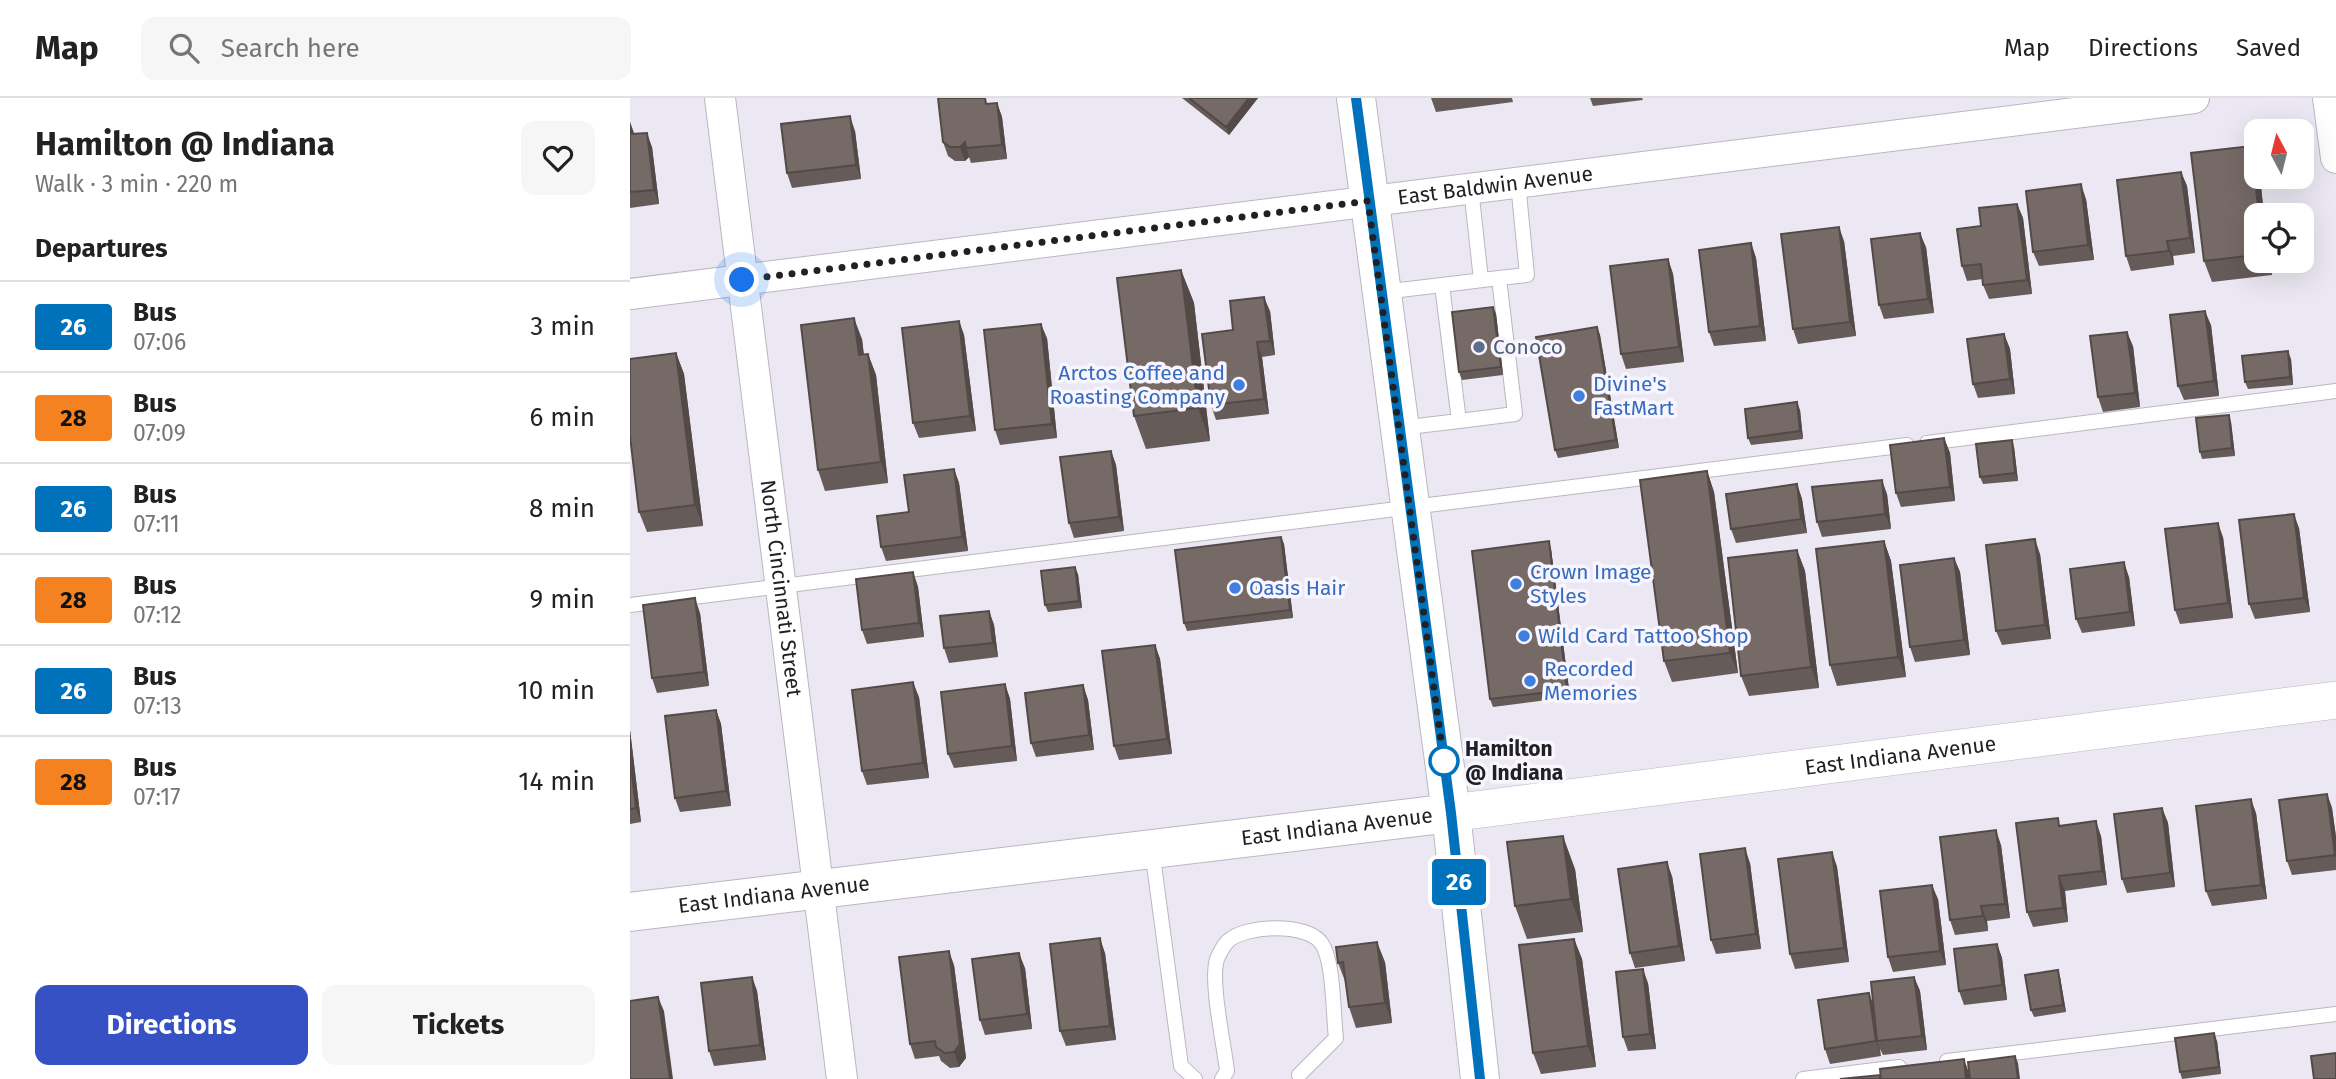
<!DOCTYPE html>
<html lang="en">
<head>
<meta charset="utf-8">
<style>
	:root { --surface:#fff; --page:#f6f6f6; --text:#222; --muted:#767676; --line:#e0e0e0; --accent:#3651c3 }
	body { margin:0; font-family:"Fira Sans",sans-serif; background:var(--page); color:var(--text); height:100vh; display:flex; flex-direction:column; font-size:26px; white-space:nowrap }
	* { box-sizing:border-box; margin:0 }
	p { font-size:23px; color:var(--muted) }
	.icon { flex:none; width:38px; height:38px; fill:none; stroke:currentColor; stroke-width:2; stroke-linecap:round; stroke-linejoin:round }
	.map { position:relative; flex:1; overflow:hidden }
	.drawer { display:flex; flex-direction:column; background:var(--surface); width:630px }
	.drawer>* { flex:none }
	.badge { padding:0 14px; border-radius:5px; font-size:24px; line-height:46px }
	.needle { width:46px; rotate:353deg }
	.tools { position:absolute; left:1614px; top:21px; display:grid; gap:14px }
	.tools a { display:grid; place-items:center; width:70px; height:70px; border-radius:14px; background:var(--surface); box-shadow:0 7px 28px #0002; font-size:35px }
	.you { position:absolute; width:35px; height:35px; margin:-18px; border:5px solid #fff; border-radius:50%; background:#1a73e8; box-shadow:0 0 0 10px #1a73e833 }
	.map>.badge { position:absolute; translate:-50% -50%; box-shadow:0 0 0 4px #fff }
	h2 { padding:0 35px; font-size:26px; line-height:63px }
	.round { display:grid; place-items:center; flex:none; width:74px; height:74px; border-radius:14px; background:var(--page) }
	.summary { display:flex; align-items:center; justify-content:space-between; height:119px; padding:0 35px }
	h1 { font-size:33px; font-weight:700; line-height:52px }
	.primary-button { display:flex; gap:14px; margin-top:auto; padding:14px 35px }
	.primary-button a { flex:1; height:80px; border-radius:14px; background:var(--accent); color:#fff; font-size:28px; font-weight:700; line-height:80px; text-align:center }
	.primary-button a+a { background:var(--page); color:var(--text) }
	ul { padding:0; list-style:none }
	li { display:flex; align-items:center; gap:21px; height:91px; padding:0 35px; border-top:2px solid var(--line) }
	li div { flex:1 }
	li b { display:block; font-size:26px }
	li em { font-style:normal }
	li .badge { min-width:77px; font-weight:700; text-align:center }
	header { display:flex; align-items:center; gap:42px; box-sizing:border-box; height:98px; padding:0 35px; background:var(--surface); border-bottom:2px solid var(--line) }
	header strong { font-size:33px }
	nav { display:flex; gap:38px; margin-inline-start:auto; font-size:24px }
	.search { width:490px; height:63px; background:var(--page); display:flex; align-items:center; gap:18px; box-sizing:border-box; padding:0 24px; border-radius:14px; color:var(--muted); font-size:26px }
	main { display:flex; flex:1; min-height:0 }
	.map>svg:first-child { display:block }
</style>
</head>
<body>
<header>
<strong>Map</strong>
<div class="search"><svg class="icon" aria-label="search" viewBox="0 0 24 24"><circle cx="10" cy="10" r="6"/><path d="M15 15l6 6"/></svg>Search here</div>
<nav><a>Map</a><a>Directions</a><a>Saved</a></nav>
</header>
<main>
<section class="drawer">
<div class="summary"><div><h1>Hamilton @ Indiana</h1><p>Walk · 3 min · 220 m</p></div><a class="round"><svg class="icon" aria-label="heart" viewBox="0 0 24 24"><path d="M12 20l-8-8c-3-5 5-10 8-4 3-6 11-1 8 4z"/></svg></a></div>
<h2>Departures</h2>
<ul>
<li><span class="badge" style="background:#0072bc;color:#fff">26</span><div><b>Bus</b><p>07:06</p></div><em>3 min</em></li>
<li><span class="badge" style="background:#f58220;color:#111">28</span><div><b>Bus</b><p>07:09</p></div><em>6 min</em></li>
<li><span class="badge" style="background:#0072bc;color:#fff">26</span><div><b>Bus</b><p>07:11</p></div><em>8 min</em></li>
<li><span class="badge" style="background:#f58220;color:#111">28</span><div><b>Bus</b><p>07:12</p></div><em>9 min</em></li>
<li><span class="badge" style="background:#0072bc;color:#fff">26</span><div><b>Bus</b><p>07:13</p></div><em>10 min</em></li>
<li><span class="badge" style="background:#f58220;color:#111">28</span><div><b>Bus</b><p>07:17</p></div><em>14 min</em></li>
</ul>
<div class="primary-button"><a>Directions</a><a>Tickets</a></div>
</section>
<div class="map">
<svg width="1706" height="981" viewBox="0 0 1706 981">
	<rect width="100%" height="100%" fill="#ebe8f3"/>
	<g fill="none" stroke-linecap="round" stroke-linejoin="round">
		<defs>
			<path id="service" d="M841 90 851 182
				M869 180 897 177 888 85
				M812 187 869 180 885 316 829 323
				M753 194 812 187 829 323 770 330
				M1297 345 1706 293
				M0 507 1277 347
				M522 752 551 968 565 981
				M1317 963 1706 916
				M592 981 597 973C594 946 580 884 587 861 590 854 593 848 598 843 615 827 678 824 692 846 704 864 703 917 706 940L669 977
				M1173 981 1269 969"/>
			<g id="minor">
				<path id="s1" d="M90 0 212 981"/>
				<path d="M1698 0 1706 60"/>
				<path id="s2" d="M0 196 1564 0"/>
			</g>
			<g id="tertiary">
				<path id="s3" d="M821 715 1706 602"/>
			</g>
			<g id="secondary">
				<path id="s4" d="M0 814 821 715"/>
			</g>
			<path id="primary" d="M726 0 821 715 850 981"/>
		</defs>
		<use href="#service" stroke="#bab7c2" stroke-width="16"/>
		<use href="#minor" stroke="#bab7c2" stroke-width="32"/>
		<use href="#tertiary" stroke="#bab7c2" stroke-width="38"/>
		<use href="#secondary" stroke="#bab7c2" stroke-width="40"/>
		<use href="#primary" stroke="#bab7c2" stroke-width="40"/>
		<use href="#service" stroke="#fff" stroke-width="14"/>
		<use href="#minor" stroke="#fff" stroke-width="30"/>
		<use href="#tertiary" stroke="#fff" stroke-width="37"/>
		<use href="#secondary" stroke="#fff" stroke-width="38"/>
		<use href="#primary" stroke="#fff" stroke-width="38"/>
	</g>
	<path fill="#655b59" d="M552 0H628L599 37Z
		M801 0H882L883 4 806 14Z
		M960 0H1012L1013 2 963 8Z
		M360 5H367L372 19 377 61 341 65 339 59 335 63H325L318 58 313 44Z
		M0 24 4 36 22 49 29 106 0 110Z
		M225 33 231 81 162 90 157 75Z
		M1621 48 1626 62V79H1630L1634 117H1626V163H1640L1642 177 1582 184 1574 163Z
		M1551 74 1557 88 1565 155 1543 158 1544 167 1501 173 1496 158Z
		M1456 101 1464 162 1409 168 1403 154Z
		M1387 106 1393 120 1402 196 1359 201 1353 187V181L1337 183 1332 168 1351 128Z
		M1214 143 1226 238 1168 246 1163 231Z
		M1121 145 1126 160 1136 243 1084 248 1079 234Z
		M1296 149 1304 215 1254 221 1249 207Z
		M1038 161 1043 176 1054 264 996 271 991 256Z
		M551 172 564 205 580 343 516 351 504 318Z
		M863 209 866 216 873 277 832 282 829 274Z
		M640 213 645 257 632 259 639 316 586 322 581 307 603 232Z
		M329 223 334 237 346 333 289 340 283 325Z
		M1581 227 1589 298 1554 302 1548 288Z
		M967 229 970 237 989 350 928 360 925 352Z
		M1374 236 1380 251 1385 296 1348 300 1343 286Z
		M417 240 427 340 370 347 365 332Z
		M232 241 234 257 238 256 246 277 258 385 195 393 188 372Z
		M1503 248 1510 309 1473 314 1468 299Z
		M46 255 54 276 73 428 17 434 9 414Z
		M1661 261 1663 287 1618 291 1615 284Z
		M1170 312 1173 341 1121 347 1118 340Z
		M1601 324 1605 358 1572 361 1570 354Z
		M1314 340 1320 355 1325 403 1271 409 1266 395Z
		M1384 349 1388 383 1353 386 1350 379Z
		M481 353 486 367 494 433 444 440 439 425Z
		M324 371 329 385 338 453 256 463 251 449 279 414Z
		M1077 373 1084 394 1108 575 1042 584 1034 563Z
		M1167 386 1172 401 1177 435 1106 445 1101 431Z
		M1257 396 1261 431 1192 439 1187 424Z
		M1669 430 1680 514 1625 521 1619 506Z
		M651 439 654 446 663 520 557 533 554 525Z
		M1593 439 1603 520 1550 526 1545 512Z
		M1254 443 1261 463 1276 579 1207 588 1200 567Z
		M921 451 940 599 863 609 860 601Z
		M1167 452 1175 473 1189 590 1119 598 1111 578Z
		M1410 456 1421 541 1372 547 1366 533Z
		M1324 460 1330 474 1340 557 1285 564 1280 549Z
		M283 474 288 489 294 539 237 546 232 532Z
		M448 476 452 510 418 514 415 507Z
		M1499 479 1505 528 1452 535 1446 521Z
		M359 513 364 527 368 559 319 565 314 550Z
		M70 515 79 588 27 595 22 580Z
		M525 547 530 561 542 656 489 662 484 648Z
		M375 586 380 601 387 663 324 670 318 656Z
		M453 587 458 602 464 652 406 659 401 645Z
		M289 599 299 680 237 687 232 673Z
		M86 612 91 626 101 708 50 714 45 700Z
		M0 632 11 724 0 726Z
		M1697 696 1702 710 1706 739V772L1662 777 1657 763Z
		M1532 710 1538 725 1545 789 1497 795 1492 781Z
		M1626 715 1637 801 1582 808 1576 793Z
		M1430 727 1471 738 1477 787 1435 793 1438 824 1403 829 1397 814Z
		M1371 747 1380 820 1357 823 1358 833 1325 837 1320 822Z
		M1202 754 1207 769 1219 864 1165 871 1160 856Z
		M1120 765 1131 851 1086 856 1081 842Z
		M945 771 953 834 897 841 885 808Z
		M1042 778 1055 863 1005 870 1000 855Z
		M1308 801 1316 867 1263 874 1258 859Z
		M944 841 952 861 966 969 911 976 903 955Z
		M1367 846 1372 860 1377 902 1334 907 1329 893Z
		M475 855 486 942 436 948 430 933Z
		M755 864 762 925 726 930 719 909 715 883 708 865Z
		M324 867 336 960 329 969 320 970 311 963 309 958 285 961 280 946Z
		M395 870 402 931 355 937 350 922Z
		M122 879 127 893 136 962 84 968 79 953Z
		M1284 879 1290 893 1297 952 1253 957 1250 951 1251 958 1200 966 1195 951 1239 895 1243 906Z
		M1430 879 1436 914 1404 919 1401 912Z
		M1018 885 1026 951 998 953 993 939Z
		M1587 943 1591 976 1552 981 1550 974Z"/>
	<path fill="#534a48" d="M619 0H628L599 37 596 29Z
		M367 5 372 19 377 61 372 47Z
		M220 18 225 33 231 81 226 67Z
		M0 24 4 35 6 51 1 36Z
		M17 35 22 49 29 106 24 92Z
		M335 44 339 59 335 63 330 49Z
		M1621 48 1626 62V79H1630L1634 117H1629Z
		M1551 74 1557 88 1565 155 1560 140Z
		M1451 86 1456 101 1464 162 1458 147Z
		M1387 106 1393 120 1402 196 1397 182Z
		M1209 129 1214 143 1226 238 1220 224Z
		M1290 135 1296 149 1304 215 1298 201Z
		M1537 143 1543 158 1544 167 1539 153Z
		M1121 145 1126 160 1136 243 1130 228Z
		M1038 161 1043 176 1054 264 1049 249Z
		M1636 163H1640L1642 177Z
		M551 172 564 205 580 343 568 310Z
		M634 199 640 213 645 257 640 243Z
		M863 209 866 216 873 277 871 269Z
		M1575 213 1581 227 1589 298 1584 283Z
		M224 220 232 241 236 278 229 257Z
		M329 223 334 237 346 333 340 318Z
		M411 226 417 240 427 340 422 326Z
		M967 229 970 237 989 350 986 342Z
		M1497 234 1503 248 1510 309 1505 295Z
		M1374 236 1380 251 1385 296 1380 281Z
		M627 244 632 259 639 316 634 301Z
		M1658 253 1661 261 1663 287 1660 279Z
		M46 255 54 276 73 428 65 407Z
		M238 256 246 277 258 385 251 364Z
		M1167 304 1170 312 1173 341 1170 333Z
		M1599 317 1601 324 1605 358 1602 350Z
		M1314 340 1320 355 1325 403 1320 389Z
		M1382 342 1384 349 1388 383 1385 375Z
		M481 353 486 367 494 433 489 419Z
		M324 371 329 385 338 453 332 439Z
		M1077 373 1084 394 1108 575 1100 555Z
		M1252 382 1257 396 1261 431 1255 416Z
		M1167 386 1172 401 1177 435 1171 421Z
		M1664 416 1669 430 1680 514 1674 500Z
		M1588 425 1593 439 1603 520 1598 505Z
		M651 439 654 446 663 520 660 512Z
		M1405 441 1410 456 1421 541 1415 527Z
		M919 443 921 451 940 599 937 592Z
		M1254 443 1261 463 1276 579 1268 559Z
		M1167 452 1175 473 1189 590 1181 569Z
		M1324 460 1330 474 1340 557 1334 542Z
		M1494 464 1499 479 1505 528 1500 514Z
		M445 469 448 476 452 510 449 503Z
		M283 474 288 489 294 539 289 525Z
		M65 500 70 515 79 588 74 574Z
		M359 513 364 527 368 559 363 545Z
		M525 547 530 561 542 656 537 641Z
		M283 584 289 599 299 680 293 665Z
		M375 586 380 601 387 663 382 648Z
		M453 587 458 602 464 652 459 637Z
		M86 612 91 626 101 708 96 693Z
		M0 632 11 724 6 710 0 660Z
		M1697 696 1702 710 1706 739V761Z
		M1621 701 1626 715 1637 801 1631 787Z
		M1532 710 1538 725 1545 789 1540 775Z
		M1466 723 1471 738 1477 787 1472 773Z
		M1366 732 1371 747 1380 820 1375 806Z
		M933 738 945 771 953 834 941 801Z
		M1115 750 1120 765 1131 851 1126 836Z
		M1202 754 1207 769 1219 864 1214 850Z
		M1037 764 1042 778 1055 863 1049 848Z
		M1429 778 1435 793 1438 824 1433 810Z
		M1302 787 1308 801 1316 867 1310 853Z
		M1351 808 1357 823 1358 833 1353 818Z
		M470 840 475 855 486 942 480 928Z
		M944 841 952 861 966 969 958 948Z
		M747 844 755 864 762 925 755 905Z
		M1367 846 1372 860 1377 902 1372 887Z
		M319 853 324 867 336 960 329 969 324 954Z
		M389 855 395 870 402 931 397 916Z
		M1013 871 1018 885 1026 951 1020 936Z
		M1428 872 1430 879 1436 914 1433 907Z
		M122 879 127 893 136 962 130 947Z
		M1284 879 1290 893 1297 952 1292 938Z
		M1239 895 1244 909 1247 943 1251 958 1246 943Z
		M28 899 34 913 43 981H40Z
		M1584 935 1587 943 1591 976 1589 969Z
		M1385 958 1388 965 1390 981H1388Z
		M1334 961 1339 975 1340 981H1336Z"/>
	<path fill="#766a67" stroke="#534a48" stroke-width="2" d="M308 0H355L356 6 367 5 372 47 336 50 335 44 330 49H320L313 44Z
		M559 0H619L596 29Z
		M220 18 226 67 157 75 151 26Z
		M0 28 1 36 17 35 24 92 0 94Z
		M1621 48 1629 117H1626V157L1574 163 1561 55Z
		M1551 74 1560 140 1537 143 1539 153 1496 158 1487 82Z
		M1451 86 1458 147 1403 154 1396 93Z
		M1387 106 1397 182 1353 187 1351 166 1332 168 1327 131 1351 128 1349 110Z
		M1209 129 1220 224 1163 231 1151 136Z
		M1290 135 1298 201 1249 207 1241 141Z
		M1121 145 1130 228 1079 234 1069 152Z
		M1038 161 1049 249 991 256 980 168Z
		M551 172 568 310 504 318 487 180Z
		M634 199 640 243 627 244 634 301 581 307 572 236 603 232 600 203Z
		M863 209 871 269 829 274 822 214Z
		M1575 213 1584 283 1548 288 1540 217Z
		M224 220 229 257 238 256 251 364 188 372 171 227Z
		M329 223 340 318 283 325 272 230Z
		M411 226 422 326 365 332 354 232Z
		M967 229 986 342 925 352 906 239Z
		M1497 234 1505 295 1468 299 1460 238Z
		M1374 236 1380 281 1343 286 1337 241Z
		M1658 253 1660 279 1615 284 1612 258Z
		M46 255 65 407 9 414 0 338V261Z
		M1167 304 1170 333 1118 340 1115 311Z
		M1599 317 1602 350 1570 354 1566 320Z
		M1314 340 1320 389 1266 395 1260 347Z
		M1382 342 1385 375 1350 379 1346 346Z
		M481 353 489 419 439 425 430 359Z
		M324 371 332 439 251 449 247 418 279 414 274 377Z
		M1077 373 1100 555 1034 563 1010 382Z
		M1252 382 1255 416 1187 424 1182 389Z
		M1167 386 1171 421 1101 431 1096 396Z
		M1664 416 1674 500 1619 506 1609 422Z
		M1588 425 1598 505 1545 512 1535 431Z
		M651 439 660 512 554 525 545 452Z
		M1405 441 1415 527 1366 533 1356 447Z
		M919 443 937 592 860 601 842 453Z
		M1254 443 1268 559 1200 567 1186 451Z
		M1167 452 1181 569 1111 578 1098 460Z
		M1324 460 1334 542 1280 549 1270 467Z
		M1494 464 1500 514 1446 521 1440 471Z
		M445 469 449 503 415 507 411 473Z
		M283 474 289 525 232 532 226 481Z
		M65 500 74 574 22 580 13 507Z
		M359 513 363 545 314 550 310 518Z
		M525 547 537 641 484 648 472 553Z
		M283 584 293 665 232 673 222 592Z
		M375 586 382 648 318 656 311 594Z
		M453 587 459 637 401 645 395 595Z
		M86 612 96 693 45 700 35 618Z
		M0 660 6 710 0 711Z
		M1697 696 1705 757 1657 763 1649 702Z
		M1621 701 1631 787 1576 793 1566 708Z
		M1532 710 1540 775 1492 781 1484 716Z
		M1428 720 1429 728 1466 723 1472 773 1429 778 1433 810 1397 814 1386 725Z
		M1366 732 1375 806 1351 808 1353 818 1320 822 1310 739Z
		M933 738 941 801 885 808 877 744Z
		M1115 750 1126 836 1081 842 1070 756Z
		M1202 754 1214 850 1160 856 1148 761Z
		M1037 764 1049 848 1000 855 988 771Z
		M1302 787 1310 853 1258 859 1250 793Z
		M470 840 480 928 430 933 420 846Z
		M944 841 958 948 903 955 889 847Z
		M747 844 755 905 719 909 713 864 708 865 706 849Z
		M1367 846 1372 887 1329 893 1324 851Z
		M319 853 330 946 324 954 315 955 306 949 305 943 280 946 269 859Z
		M389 855 397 916 350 922 342 861Z
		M1013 871 1020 936 993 939 986 874Z
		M1428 872 1433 907 1401 912 1395 877Z
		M122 879 130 947 79 953 71 885Z
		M1284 879 1292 938 1247 943 1241 884Z
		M1239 895 1246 943 1195 951 1188 902Z
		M28 899 40 981H0V903Z
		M1584 935 1589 969 1550 974 1545 940Z
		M1706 955V981H1684L1681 958Z
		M1385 958 1388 981H1340L1338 964Z
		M1334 961 1336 981H1251L1250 971Z
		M1250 977V981H1210Z"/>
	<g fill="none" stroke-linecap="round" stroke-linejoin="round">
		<defs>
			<path id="line" d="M726 0 821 715 850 981"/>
		</defs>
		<use href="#line" stroke="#fff" stroke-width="16"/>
		<use href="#line" stroke="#0072bc" stroke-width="10"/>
		<path stroke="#212024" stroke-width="7" stroke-dasharray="0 12.6" d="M112 182 738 103 815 672 814 663"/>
	</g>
	<circle fill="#5c6f8a" stroke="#f8f5ff" stroke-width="2.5" cx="849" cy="249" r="7"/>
	<g fill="#3f7fe0" stroke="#f8f5ff" stroke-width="2.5">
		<circle cx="609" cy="287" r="7"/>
		<circle cx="949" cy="298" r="7"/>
		<circle cx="886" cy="486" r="7"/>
		<circle cx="605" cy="490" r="7"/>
		<circle cx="894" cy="538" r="7"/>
		<circle cx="900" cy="583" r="7"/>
	</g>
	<circle fill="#fff" stroke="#0072bc" stroke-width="3.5" cx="814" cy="663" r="14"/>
	<g text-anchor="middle" stroke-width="7" stroke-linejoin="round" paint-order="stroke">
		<g font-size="21" fill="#212024" stroke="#f8f5ff">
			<text dy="7" stroke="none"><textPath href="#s2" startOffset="872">East Baldwin Avenue</textPath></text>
			<text dy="7" stroke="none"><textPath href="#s1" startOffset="494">North Cincinnati Street</textPath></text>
			<text dy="7" stroke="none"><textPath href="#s3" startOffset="453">East Indiana Avenue</textPath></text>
			<text dy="7" stroke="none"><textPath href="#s4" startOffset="712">East Indiana Avenue</textPath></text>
			<text dy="7" stroke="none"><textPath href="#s4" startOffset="145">East Indiana Avenue</textPath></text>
		</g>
		<g font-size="21" fill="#4e5e75" stroke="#f8f5ff" text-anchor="start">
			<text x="863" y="256">Conoco</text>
		</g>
		<g font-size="21" fill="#366cbe" stroke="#f8f5ff" text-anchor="start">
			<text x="595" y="282" text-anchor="end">Arctos Coffee and<tspan x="595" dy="24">Roasting Company</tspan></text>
			<text x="963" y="293">Divine's<tspan x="963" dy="24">FastMart</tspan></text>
			<text x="900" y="481">Crown Image<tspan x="900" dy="24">Styles</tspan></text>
			<text x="619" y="497">Oasis Hair</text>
			<text x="908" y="545">Wild Card Tattoo Shop</text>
			<text x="914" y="578">Recorded<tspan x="914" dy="24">Memories</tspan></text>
		</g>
		<g font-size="21" font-weight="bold" fill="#212024" stroke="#f8f5ff" text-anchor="start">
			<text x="835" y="658">Hamilton<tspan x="835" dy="24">@ Indiana</tspan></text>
		</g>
	</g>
</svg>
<div class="tools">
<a><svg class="needle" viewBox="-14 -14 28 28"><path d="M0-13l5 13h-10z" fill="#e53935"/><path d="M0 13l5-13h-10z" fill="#767676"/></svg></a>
<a><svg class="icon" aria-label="locate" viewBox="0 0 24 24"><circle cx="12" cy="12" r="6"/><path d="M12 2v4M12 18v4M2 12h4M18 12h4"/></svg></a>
</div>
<div class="you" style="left:112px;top:182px"></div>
<b class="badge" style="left:829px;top:784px;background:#0072bc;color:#fff">26</b>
</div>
</main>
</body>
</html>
